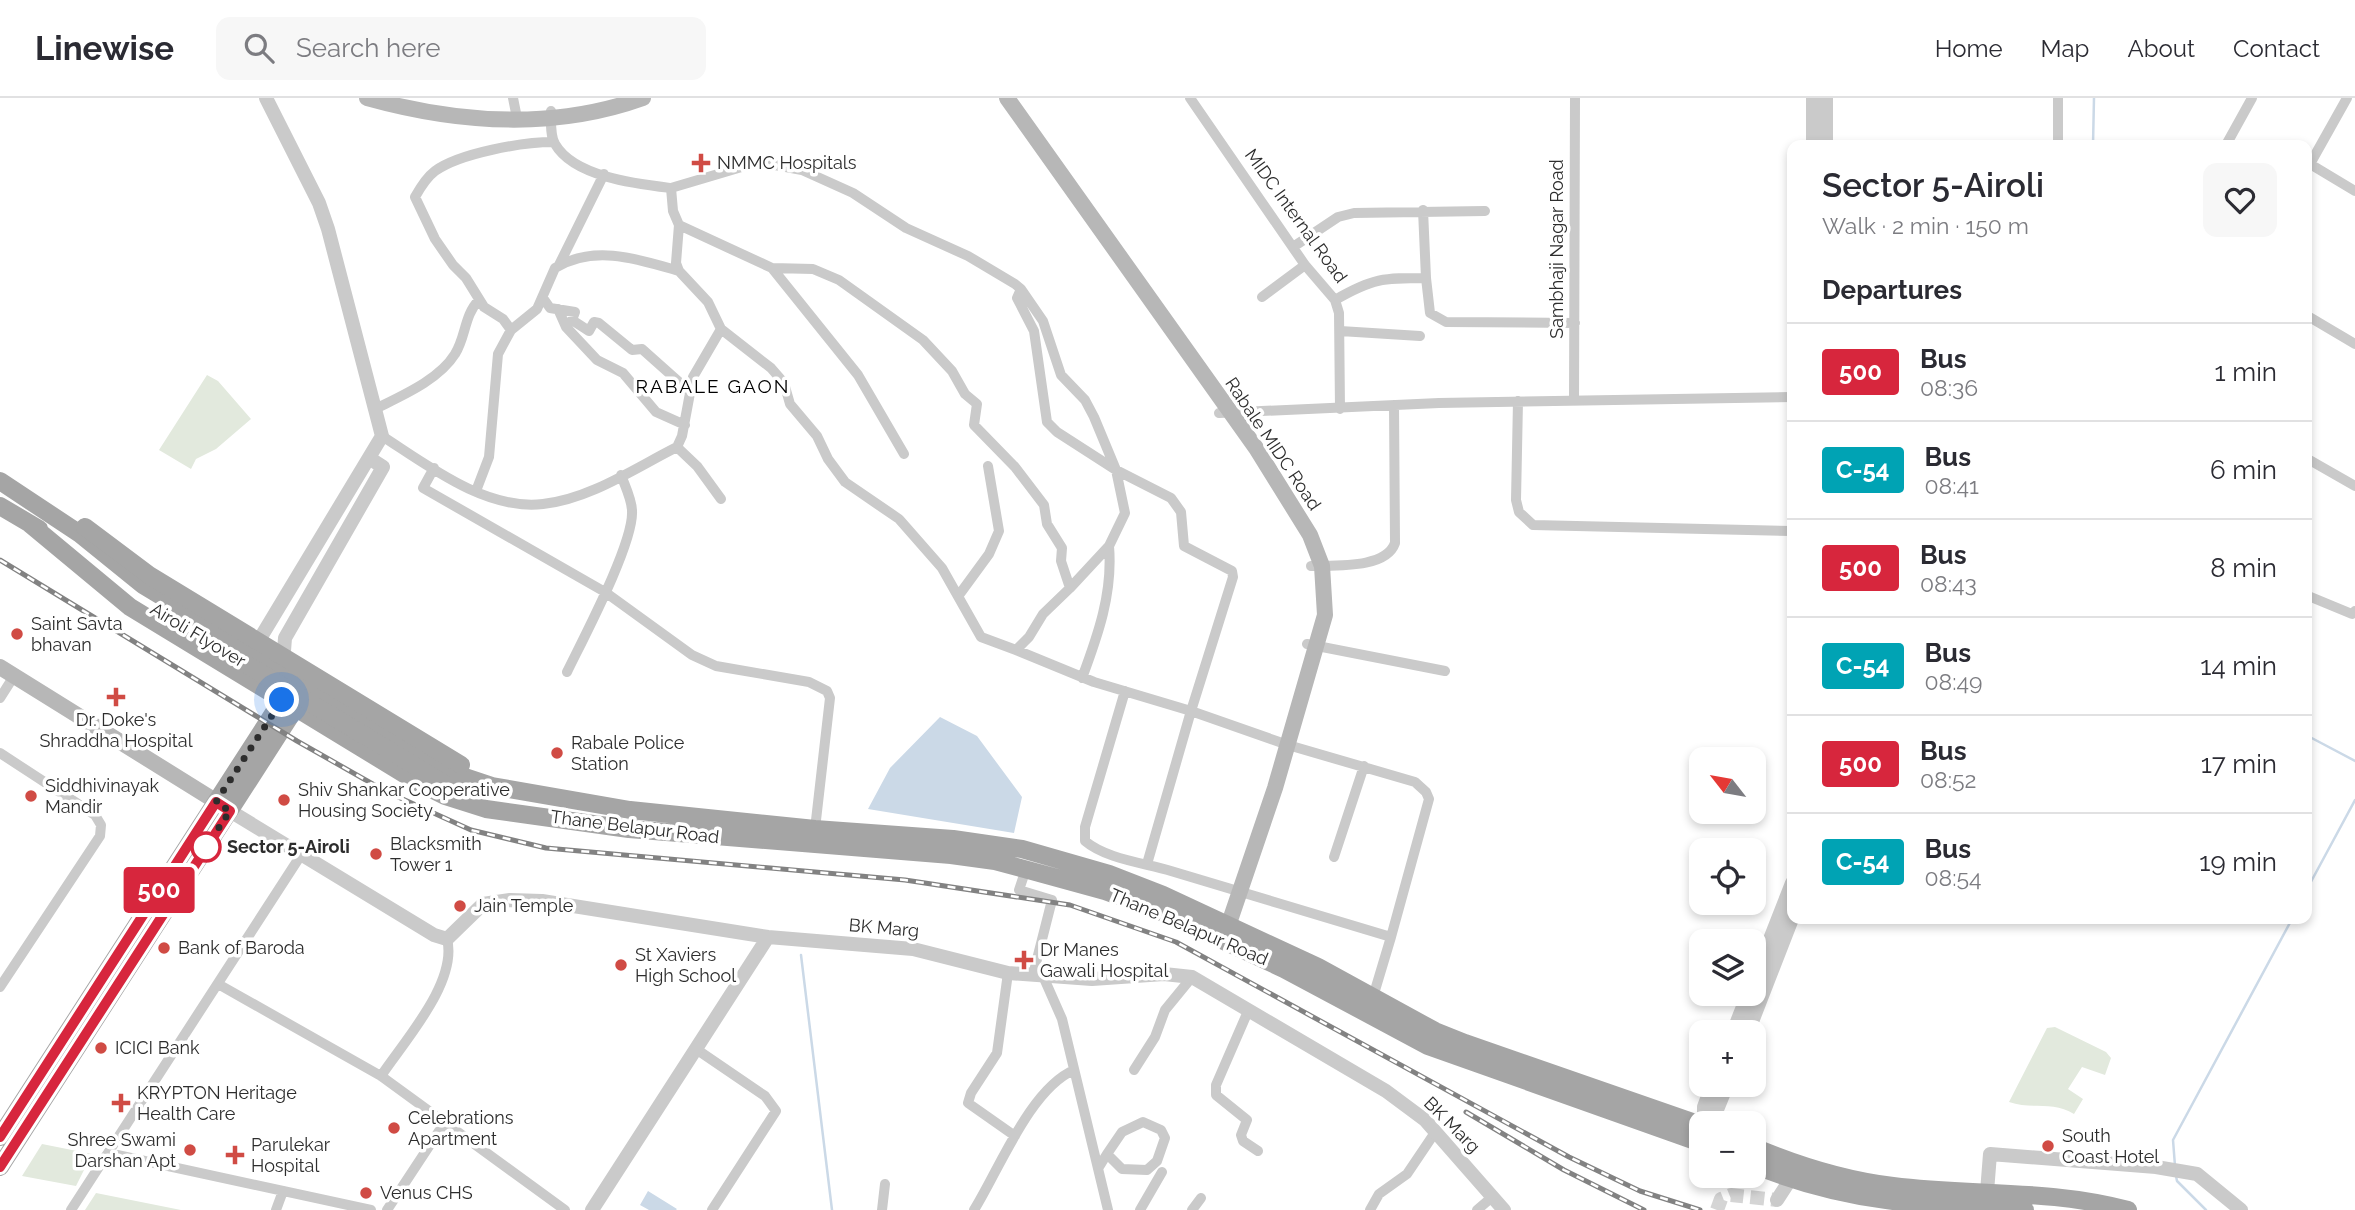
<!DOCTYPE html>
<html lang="en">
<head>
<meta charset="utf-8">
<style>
	:root { --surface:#fff; --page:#f7f7f7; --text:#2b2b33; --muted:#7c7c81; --line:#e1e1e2 }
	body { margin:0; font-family:Raleway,sans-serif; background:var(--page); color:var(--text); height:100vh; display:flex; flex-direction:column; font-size:26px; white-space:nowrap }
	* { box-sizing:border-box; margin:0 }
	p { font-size:23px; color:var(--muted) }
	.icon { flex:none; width:38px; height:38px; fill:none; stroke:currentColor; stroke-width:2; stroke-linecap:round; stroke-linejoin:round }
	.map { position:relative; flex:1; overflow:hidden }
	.details { position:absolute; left:1787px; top:42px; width:525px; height:784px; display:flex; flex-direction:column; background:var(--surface); border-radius:14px; box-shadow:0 4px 10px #0003 }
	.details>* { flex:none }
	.badge { padding:0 14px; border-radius:5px; font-size:24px; line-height:46px }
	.needle { width:46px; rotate:301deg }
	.buttons { position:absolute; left:1689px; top:649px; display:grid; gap:14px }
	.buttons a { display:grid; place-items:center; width:77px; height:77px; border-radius:14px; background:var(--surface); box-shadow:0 4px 10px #0003; font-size:35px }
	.you { position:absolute; width:35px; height:35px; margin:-18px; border:5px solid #fff; border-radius:50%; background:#1a73e8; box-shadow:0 0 0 10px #1a73e833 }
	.map>.badge { position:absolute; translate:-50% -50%; box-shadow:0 0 0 4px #fff }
	h2 { padding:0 35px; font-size:26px; line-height:63px }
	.round { display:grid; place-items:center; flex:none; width:74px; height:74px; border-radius:14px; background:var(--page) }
	.head { display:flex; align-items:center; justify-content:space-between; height:119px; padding:0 35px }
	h1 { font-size:33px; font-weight:600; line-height:52px }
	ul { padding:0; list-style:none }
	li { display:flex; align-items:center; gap:21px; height:98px; padding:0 35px; border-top:2px solid var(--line) }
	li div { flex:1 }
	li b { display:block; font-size:26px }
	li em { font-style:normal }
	li .badge { min-width:77px; font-weight:700; text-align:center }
	header { display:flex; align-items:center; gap:42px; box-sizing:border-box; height:98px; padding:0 35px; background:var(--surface); border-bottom:2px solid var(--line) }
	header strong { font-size:33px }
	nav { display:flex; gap:38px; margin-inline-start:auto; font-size:24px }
	.search { width:490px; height:63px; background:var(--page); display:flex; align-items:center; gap:18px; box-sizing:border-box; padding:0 24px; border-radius:14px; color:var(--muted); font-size:26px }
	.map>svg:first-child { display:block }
</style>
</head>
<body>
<header>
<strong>Linewise</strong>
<div class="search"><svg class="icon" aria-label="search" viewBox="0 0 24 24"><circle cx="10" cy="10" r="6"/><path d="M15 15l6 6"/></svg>Search here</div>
<nav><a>Home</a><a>Map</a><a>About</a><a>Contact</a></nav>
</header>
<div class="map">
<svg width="2355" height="1112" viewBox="0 0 2355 1112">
	<rect width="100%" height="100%" fill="#fff"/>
	<path fill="#e2e9dd" d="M207 277 218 283 251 321 216 351 196 361 191 371 159 352Z
		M2055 929 2106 954 2111 960 2105 977 2082 969 2068 991 2083 1001 2074 1016C2054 1003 2032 1012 2009 1004L2047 930Z
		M42 1046 92 1056 76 1088 22 1078Z
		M96 1095 181 1112H85Z"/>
	<path fill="#cbd9e7" d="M940 619 977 638 1022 699 1014 735 868 711 890 670Z
		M648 1093 677 1111 676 1112H649L640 1107Z"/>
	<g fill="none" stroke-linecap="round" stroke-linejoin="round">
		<path stroke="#cbd9e7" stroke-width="2.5" d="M2093 47 2094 0
			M2306 637 2355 663
			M2306 793 2355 702
			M801 857 832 1112
			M2175 1068 2173 1042 2292 821
			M2176 1078 2177 1083 2206 1112"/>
		<path stroke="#d5d5d5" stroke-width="14" stroke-dasharray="14 7" stroke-linecap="butt" d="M1717 1112 1721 1101 1731 1097 1777 1102"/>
		<path stroke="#cacaca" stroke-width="10" d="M513 0 516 15
			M1190 0 1305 167 1335 202 1339 215 1340 311
			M2058 0V47
			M2226 47 2252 0
			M2310 66 2347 0
			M2306 72 2310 66 2355 93
			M671 90 745 68 764 65 802 72 853 95 906 130 968 158 1015 186 1021 191 1017 200 1034 233 1047 324 1057 334 1116 372 1171 400 1181 414 1184 448 1232 473 1233 479 1191 613 1094 584 1016 552
			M1423 112 1426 180
			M679 127 772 170 813 171 839 182 923 242 952 273 965 296 977 306 974 327 1015 369 1044 407 1047 426 1062 450 1061 463 1070 490 1043 516 1029 539 1016 552 981 539 942 470 899 421 845 384 828 361 817 338 790 306 784 285 771 270 721 231
			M1293 149 1338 119 1354 115 1485 113
			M559 167 604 76
			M772 170 858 277 904 356
			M1021 191 1043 223 1061 277 1085 302 1094 319 1116 372 1125 415 1109 448 1070 490
			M1262 199 1305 167
			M543 200 550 210 575 214 572 222 589 233 594 224 599 225 632 252 642 251 688 292
			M1335 202C1373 180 1383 180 1426 180L1430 215 1446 224 1575 225
			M558 211 566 229 597 262 623 275 656 314 685 327
			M2306 217 2355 246
			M511 232 503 221 484 209 466 180 453 167 435 141 415 99C420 90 427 79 435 73 460 55 523 44 553 44
			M1340 233 1420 238
			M1518 303 1516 402 1519 414 1533 427 1792 433
			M1574 303 1575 0
			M375 311C401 298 439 282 455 256 466 239 464 217 479 202
			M1219 315 1439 305 1792 299
			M382 338C427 367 486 413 543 406 590 401 635 370 677 349L682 338 693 279 721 231 708 204 679 173 676 165 679 127 673 113 671 90C637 86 574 79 555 46 550 38 551 23 551 13
			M677 349 697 368 721 401
			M2306 360 2355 388
			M434 370 423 390 605 494 692 557 716 568 809 584 827 593 830 600 815 731
			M476 393 489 359 498 256 511 232 537 211 555 170C594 146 638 161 679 173
			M1311 468C1335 467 1386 471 1395 445L1394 307
			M959 497 989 456 999 433 988 368
			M2306 497 2352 516 2355 513
			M1307 546 1445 573
			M567 574C583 541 634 445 632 413 632 402 625 388 621 377
			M1082 580C1098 537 1113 495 1109 448
			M1125 593 1085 729V743C1106 761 1145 765 1171 773 1244 795 1318 817 1391 839L1429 701 1426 694 1415 684 1288 647 1191 613 1147 766
			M0 600 14 578
			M0 655 95 717 101 727 100 738 0 889
			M1334 759 1364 668
			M1026 771 1019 792 1052 802 1033 877
			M1008 875 997 955 971 995 968 1005 1015 1038
			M1043 878 1062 921 1108 1112
			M218 886 381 978 565 1112
			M1373 899 1391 839
			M1249 911 1216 987V997L1247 1022 1241 1037 1243 1043 1258 1053
			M696 951 765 998 776 1013 712 1112
			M1134 972 1155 939 1165 912 1192 879
			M381 978C405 942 458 884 447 841
			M108 1055 371 1112
			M1099 1069 1107 1056 1122 1071 1147 1072 1157 1063 1165 1040 1161 1032 1143 1024 1122 1034 1107 1056
			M71 1112 301 757
			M276 1112 283 1093
			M387 1112 445 1024
			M882 1112 885 1086
			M974 1112C999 1072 1030 991 1074 972
			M1140 1112 1162 1074
			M1192 1112 1201 1100
			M1370 1112 1379 1096 1407 1076 1436 1033
			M1477 1112 1491 1100"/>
		<path stroke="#cacaca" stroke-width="14" d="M1813 0V47
			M1826 0V47
			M258 544 382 338 328 131 319 105 266 0
			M283 566 285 540 383 369 369 360
			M230 713 434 837 447 841 483 806 510 802 542 803 768 839 913 851 1008 875 1092 881 1164 876 1192 879 1386 993 1425 1022 1504 1112
			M1754 882 1792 785
			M1733 934 1748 896
			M1748 934 1792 821
			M1706 1020 1716 1014 1727 987
			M1704 1026V1009L1712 987
			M1987 1094 1990 1056 2156 1069 2197 1076 2241 1112
			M1777 1102 1790 1082
			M592 1112 768 839"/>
		<path stroke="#b7b7b7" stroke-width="16" d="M367 0C457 25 554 32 643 0
			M1007 0 1256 350 1310 437 1322 468 1325 517 1275 690 1224 840
			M0 569 225 709"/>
		<path stroke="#a5a5a5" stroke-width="18" d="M0 383 80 436 143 487 456 676 492 688 630 712 815 731 953 741 1022 751 1109 776 1163 797 1318 869 1435 933 1465 945 1701 1027
			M0 408 39 431
			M30 426 130 509 419 685 445 698 486 711 629 731 951 757 995 763 1105 793 1157 812 1284 871 1428 948 1701 1045
			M0 1039 282 602 285 591
			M1754 1049C1799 1068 1844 1082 1893 1088 1972 1098 2050 1091 2128 1112
			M1754 1067C1847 1105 1926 1108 2025 1112
			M0 1069 302 600"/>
		<defs>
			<path id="rail" d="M0 462 297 643 385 693 471 732 546 750 905 782 1070 807 1176 844 1569 1059 1640 1093 1700 1112
				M1466 1014 1564 1072 1644 1112"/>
		</defs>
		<use href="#rail" stroke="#828282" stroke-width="5"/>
		<use href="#rail" stroke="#fff" stroke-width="2.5" stroke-dasharray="8" stroke-linecap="butt"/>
		<path stroke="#a5a5a5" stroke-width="18" d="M85 429 149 477 461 667
			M249 568 450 689"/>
	</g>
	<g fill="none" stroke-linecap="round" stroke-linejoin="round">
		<defs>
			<path id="line" d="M0 1039 216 704 230 713 0 1069"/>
		</defs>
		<use href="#line" stroke="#fff" stroke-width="16"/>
		<use href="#line" stroke="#d7263d" stroke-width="10"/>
		<path stroke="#2d2d2d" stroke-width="7" stroke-dasharray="0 12.6" d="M206 749 202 755 230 713 216 704 282 602"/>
	</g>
	<g fill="#d04b44" stroke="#fff" stroke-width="2.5">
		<path d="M697.5 54.5h7v7h7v7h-7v7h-7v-7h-7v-7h7z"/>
		<circle cx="17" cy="536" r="7"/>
		<path d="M112.5 588.5h7v7h7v7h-7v7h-7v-7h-7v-7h7z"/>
		<circle cx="557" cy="655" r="7"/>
		<circle cx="31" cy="698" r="7"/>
		<circle cx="284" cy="702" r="7"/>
		<circle cx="376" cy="756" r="7"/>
		<circle cx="460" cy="808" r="7"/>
		<circle cx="164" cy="850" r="7"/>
		<path d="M1020.5 851.5h7v7h7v7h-7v7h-7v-7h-7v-7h7z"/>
		<circle cx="621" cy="867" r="7"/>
		<circle cx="101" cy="950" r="7"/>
		<path d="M117.5 994.5h7v7h7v7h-7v7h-7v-7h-7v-7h7z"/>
		<circle cx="394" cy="1030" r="7"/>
		<circle cx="2048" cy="1048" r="7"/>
		<circle cx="190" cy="1052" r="7"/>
		<path d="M231.5 1046.5h7v7h7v7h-7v7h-7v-7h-7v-7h7z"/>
		<circle cx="366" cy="1095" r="7"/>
	</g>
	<circle fill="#fff" stroke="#d7263d" stroke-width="3.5" cx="206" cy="749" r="14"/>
	<g text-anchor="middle" stroke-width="7" stroke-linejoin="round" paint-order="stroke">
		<g font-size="18" fill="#2d2d2d" stroke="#fff" text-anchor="start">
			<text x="717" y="71">NMMC Hospitals</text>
			<text x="31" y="532">Saint Savta<tspan x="31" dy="21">bhavan</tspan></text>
			<text x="116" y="628" text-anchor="middle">Dr. Doke's<tspan x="116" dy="21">Shraddha Hospital</tspan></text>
			<text x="571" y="651">Rabale Police<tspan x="571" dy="21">Station</tspan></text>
			<text x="45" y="694">Siddhivinayak<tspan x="45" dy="21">Mandir</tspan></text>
			<text x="298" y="698">Shiv Shankar Cooperative<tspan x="298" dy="21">Housing Society</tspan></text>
			<text x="390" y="752">Blacksmith<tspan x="390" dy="21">Tower 1</tspan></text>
			<text x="474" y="814">Jain Temple</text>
			<text x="178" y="856">Bank of Baroda</text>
			<text x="1040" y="858">Dr Manes<tspan x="1040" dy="21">Gawali Hospital</tspan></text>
			<text x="635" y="863">St Xaviers<tspan x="635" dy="21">High School</tspan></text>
			<text x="115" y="956">ICICI Bank</text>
			<text x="137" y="1001">KRYPTON Heritage<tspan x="137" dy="21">Health Care</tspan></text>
			<text x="408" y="1026">Celebrations<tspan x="408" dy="21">Apartment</tspan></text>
			<text x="2062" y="1044">South<tspan x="2062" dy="21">Coast Hotel</tspan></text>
			<text x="176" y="1048" text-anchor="end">Shree Swami<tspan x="176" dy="21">Darshan Apt</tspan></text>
			<text x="251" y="1053">Parulekar<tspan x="251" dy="21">Hospital</tspan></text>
			<text x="380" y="1101">Venus CHS</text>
		</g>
		<g font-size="18" fill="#2d2d2d" stroke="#fff">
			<text transform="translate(1296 118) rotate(54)" y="6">MIDC Internal Road</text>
			<text transform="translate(1557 151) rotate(-90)" y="6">Sambhaji Nagar Road</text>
			<text transform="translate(1273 346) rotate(56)" y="6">Rabale MIDC Road</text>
			<text transform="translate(198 537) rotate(31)" y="6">Airoli Flyover</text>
			<text transform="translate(635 729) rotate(7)" y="6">Thane Belapur Road</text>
			<text transform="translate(1189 829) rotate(23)" y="6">Thane Belapur Road</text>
			<text transform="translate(884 830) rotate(5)" y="6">BK Marg</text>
			<text transform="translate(1452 1027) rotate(45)" y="6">BK Marg</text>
		</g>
		<g font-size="18" font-weight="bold" fill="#2d2d2d" stroke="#fff" text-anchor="start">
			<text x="227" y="755">Sector 5-Airoli</text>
		</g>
		<g font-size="19" letter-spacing="2" fill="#000" stroke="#fff">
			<text x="713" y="295">RABALE GAON</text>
		</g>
	</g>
</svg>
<div class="buttons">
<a><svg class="needle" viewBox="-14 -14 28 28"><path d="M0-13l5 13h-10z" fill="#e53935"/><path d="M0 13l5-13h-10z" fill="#7c7c81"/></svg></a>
<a><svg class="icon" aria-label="locate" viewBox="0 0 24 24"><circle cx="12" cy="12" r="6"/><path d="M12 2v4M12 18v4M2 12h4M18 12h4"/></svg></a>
<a><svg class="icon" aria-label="layers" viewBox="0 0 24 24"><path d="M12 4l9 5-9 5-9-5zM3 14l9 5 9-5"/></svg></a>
<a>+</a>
<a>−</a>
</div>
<div class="you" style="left:282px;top:602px"></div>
<b class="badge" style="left:159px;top:792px;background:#d7263d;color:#fff">500</b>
<section class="details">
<div class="head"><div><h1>Sector 5-Airoli</h1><p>Walk · 2 min · 150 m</p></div><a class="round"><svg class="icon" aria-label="heart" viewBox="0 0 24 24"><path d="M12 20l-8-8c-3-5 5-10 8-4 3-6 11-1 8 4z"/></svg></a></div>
<h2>Departures</h2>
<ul>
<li><span class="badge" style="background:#d7263d;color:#fff">500</span><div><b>Bus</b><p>08:36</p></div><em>1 min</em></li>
<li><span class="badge" style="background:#00a3b4;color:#fff">C-54</span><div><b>Bus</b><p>08:41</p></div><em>6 min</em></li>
<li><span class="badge" style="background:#d7263d;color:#fff">500</span><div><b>Bus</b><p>08:43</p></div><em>8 min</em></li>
<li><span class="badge" style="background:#00a3b4;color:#fff">C-54</span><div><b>Bus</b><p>08:49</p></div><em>14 min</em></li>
<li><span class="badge" style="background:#d7263d;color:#fff">500</span><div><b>Bus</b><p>08:52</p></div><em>17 min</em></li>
<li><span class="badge" style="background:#00a3b4;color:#fff">C-54</span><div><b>Bus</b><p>08:54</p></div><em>19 min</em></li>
</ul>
</section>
</div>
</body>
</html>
